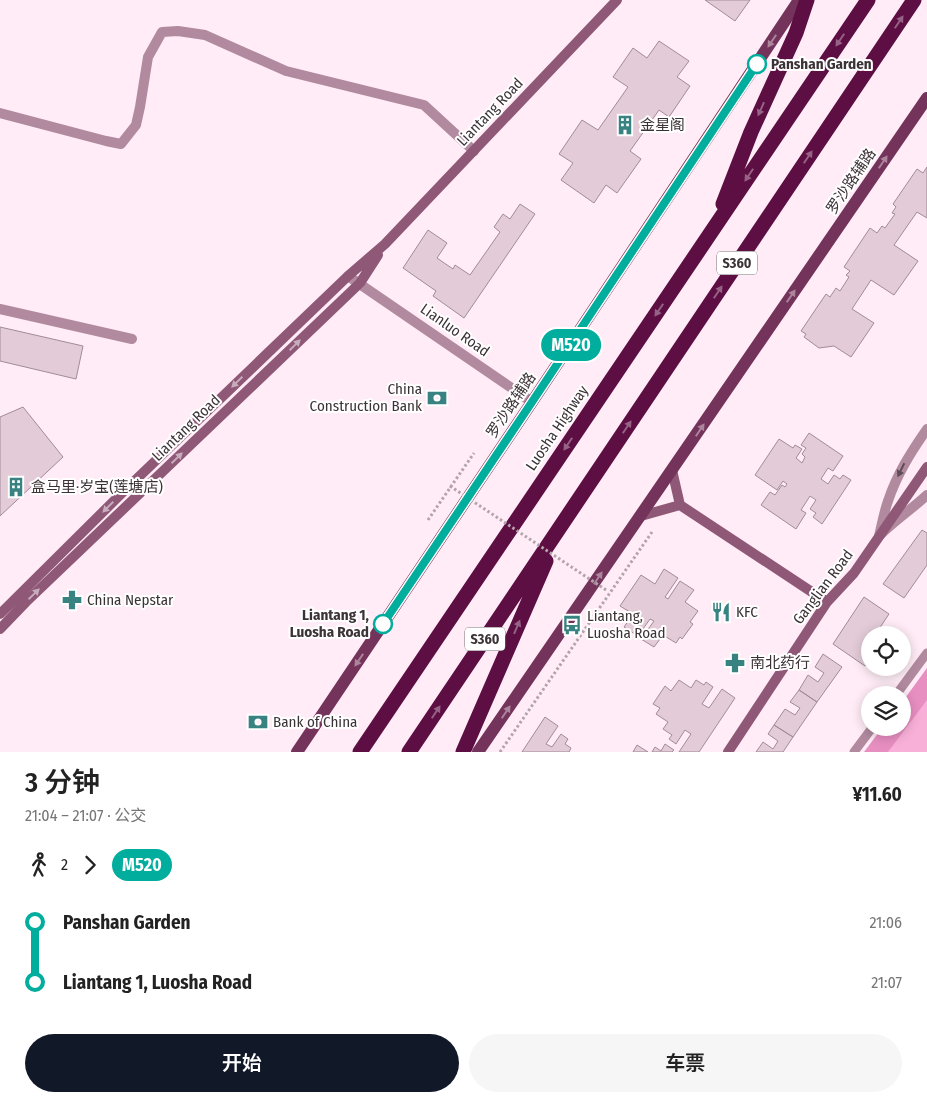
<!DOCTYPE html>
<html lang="zh">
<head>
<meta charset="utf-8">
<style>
	:root { --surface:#fff; --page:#f6f6f6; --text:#222; --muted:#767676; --accent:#111827 }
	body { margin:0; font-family:"Fira Sans Condensed","Noto Sans SC",sans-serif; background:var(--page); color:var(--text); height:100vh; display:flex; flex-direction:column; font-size:19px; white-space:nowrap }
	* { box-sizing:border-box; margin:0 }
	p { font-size:16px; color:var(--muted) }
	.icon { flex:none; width:28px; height:28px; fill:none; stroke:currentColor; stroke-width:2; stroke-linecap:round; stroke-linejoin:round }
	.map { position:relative; height:752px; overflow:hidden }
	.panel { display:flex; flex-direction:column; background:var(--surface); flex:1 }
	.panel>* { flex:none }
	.badge { padding:0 10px; border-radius:16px; font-size:18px; line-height:32px }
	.controls { position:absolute; left:861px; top:626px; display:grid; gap:10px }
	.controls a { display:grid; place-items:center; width:50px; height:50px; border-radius:50%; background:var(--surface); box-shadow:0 2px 12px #0003; font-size:25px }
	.map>.badge { position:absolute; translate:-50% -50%; box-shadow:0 0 0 2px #fff }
	.legs { display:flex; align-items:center; gap:8px; height:55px; padding:0 25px; font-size:16px }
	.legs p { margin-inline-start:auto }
	.headline { display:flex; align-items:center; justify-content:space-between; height:85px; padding:0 25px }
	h1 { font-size:28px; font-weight:600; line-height:38px }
	.action { display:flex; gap:10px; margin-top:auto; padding:10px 25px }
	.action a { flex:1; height:58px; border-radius:30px; background:var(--accent); color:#fff; font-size:20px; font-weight:600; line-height:58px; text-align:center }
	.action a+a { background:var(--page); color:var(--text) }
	ul { padding:0 25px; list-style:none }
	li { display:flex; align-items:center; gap:18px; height:60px; font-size:19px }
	li i { display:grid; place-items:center; width:8px; height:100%; margin:0 6px; background:currentColor }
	li i::after { content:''; width:12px; height:12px; margin:-6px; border:4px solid; border-radius:50%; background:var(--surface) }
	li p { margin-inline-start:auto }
	li:first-child i { background:linear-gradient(#0000 50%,currentColor 0) }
	li:last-child i { background:linear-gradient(currentColor 50%,#0000 0) }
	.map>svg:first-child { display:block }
</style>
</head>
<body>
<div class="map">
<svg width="927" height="752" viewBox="0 0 927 752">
	<rect width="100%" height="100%" fill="#ffecf6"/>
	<path fill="#f9b0d8" d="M927 679V752H871L902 728Z"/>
	<path fill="#e88fc2" d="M927 668V700L888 752H864L882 728H902L903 701Z"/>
	<path fill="#e3ccd8" stroke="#a08b96" d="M705 0H750L735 21Z
		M659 41 689 61 677 77 690 86 669 117 659 110 630 151 641 159 617 193 606 185 594 203 561 180 573 163 559 154 582 120 598 130 628 87 613 77 633 48 647 58Z
		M927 167V218L917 212 894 245 918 261 894 295 871 280 852 309 874 323 851 357 834 346 819 348 804 337 806 334 801 331 826 294 830 297 836 288 840 291 849 277 846 275 850 271 844 267 870 228 877 233 882 226 885 228 895 214 892 213 896 207 893 204 917 169 923 173Z
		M520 204 535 214 464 318 433 296 436 291 403 268 428 230 447 243 437 258 453 269 455 265 470 275 500 232 494 227 503 214 510 219Z
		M0 327 83 346 76 379 0 361Z
		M23 407 63 457 0 516V417Z
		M809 433 843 456 833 471 828 468 821 479 828 484 834 475 840 479 843 475 851 480 822 524 813 517 816 513 810 509 816 500 810 496 801 510 806 513 796 529 761 505 770 492 775 495 782 485 785 487 787 484 783 481 777 490 755 475 779 439 793 448 795 445 802 449 796 458 802 463 805 457 802 454 806 448 801 445Z
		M922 530 927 533V565L904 598 883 584Z
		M664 569 678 578 665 597 668 599 680 581 694 590 685 602 698 611 690 622 693 624 682 639 680 637 676 643 663 635 654 647 641 639 654 621 650 619 638 636 624 627 633 614 620 606 641 575 655 584Z
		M864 597 889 614 875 635H870V658L865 666 833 644Z
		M823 654 842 667 817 702 799 690 808 675 818 682 824 673 815 667Z
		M679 680 691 688 696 680 704 685 706 682 713 687 702 704 709 708 722 689 735 698 699 752H679L691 734 685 730 676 744 669 739 672 735 663 729 668 722 656 714 660 708 653 704 665 686 671 691Z
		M799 690 817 702 793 737 774 725 785 709 795 715 800 708 790 702Z
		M545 717 558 726 546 744 552 747 561 734 568 739 565 744 571 748 569 752H522Z
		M774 725 793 737 783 752H756L763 742 773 749 778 741 768 734Z
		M665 744 674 750 672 752H652L655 747 661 751Z
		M637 745 648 752H633Z"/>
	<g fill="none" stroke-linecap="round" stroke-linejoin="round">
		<path stroke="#b3a4ac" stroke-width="3" stroke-dasharray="2.5 2.5" stroke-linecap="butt" d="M428 520 474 453
			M500 752 652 532"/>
		<path stroke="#b18a9f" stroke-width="9" d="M896 695 927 653
			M854 752 872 728"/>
		<path stroke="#b18a9f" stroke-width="10" d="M0 113 106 141 121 144 136 125 140 107 148 57 162 32 178 31 205 35 286 71 424 105 474 151
			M348 276 532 402
			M0 309 132 339
			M927 429C911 452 897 474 888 501 884 512 882 524 879 536 894 521 912 509 927 495"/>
		<path stroke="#8f5877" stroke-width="10" d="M672 470 680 505 827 602
			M641 516 680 505
			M0 614 123 492 348 276 385 244 617 0
			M0 629 26 602 360 283 378 255
			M728 752 827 602 854 573 927 467"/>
		<path stroke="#74335b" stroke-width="12" d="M297 752 532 402 799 0
			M478 752 927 98"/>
		<path stroke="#5d0e43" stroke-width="15" d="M723 204 751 132 796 33 807 0
			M360 752 868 0
			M409 752 914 0
			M463 752 546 561"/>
		<path stroke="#b3a4ac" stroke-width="3" stroke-dasharray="2.5 2.5" stroke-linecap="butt" d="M450 486 606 590"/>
	</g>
	<defs><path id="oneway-solid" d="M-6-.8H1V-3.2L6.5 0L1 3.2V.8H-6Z" transform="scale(1.25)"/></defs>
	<g fill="#966285">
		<use href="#oneway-solid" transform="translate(899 22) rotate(-56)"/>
		<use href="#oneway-solid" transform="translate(840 40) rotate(124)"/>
		<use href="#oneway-solid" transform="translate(761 109) rotate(114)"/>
		<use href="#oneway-solid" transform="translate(808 157) rotate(-56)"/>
		<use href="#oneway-solid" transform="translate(749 175) rotate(124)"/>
		<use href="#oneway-solid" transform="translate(718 292) rotate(-56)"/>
		<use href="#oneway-solid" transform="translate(659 310) rotate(124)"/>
		<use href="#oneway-solid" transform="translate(627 427) rotate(-56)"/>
		<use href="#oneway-solid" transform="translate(568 444) rotate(124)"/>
		<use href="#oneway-solid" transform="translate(517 627) rotate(-67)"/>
		<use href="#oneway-solid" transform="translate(436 712) rotate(-56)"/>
	</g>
	<g fill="#ac859d">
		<use href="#oneway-solid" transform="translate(772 41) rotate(124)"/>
		<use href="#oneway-solid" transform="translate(883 162) rotate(-56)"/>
		<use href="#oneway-solid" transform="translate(791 296) rotate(-56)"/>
		<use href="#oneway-solid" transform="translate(700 430) rotate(-56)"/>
		<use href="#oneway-solid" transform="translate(598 578) rotate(-56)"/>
		<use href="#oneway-solid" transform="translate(359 660) rotate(124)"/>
		<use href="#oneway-solid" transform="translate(506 712) rotate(-56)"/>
	</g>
	<g fill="#c7acbb">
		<use href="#oneway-solid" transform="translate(295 345) rotate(-44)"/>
		<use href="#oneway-solid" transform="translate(237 382) rotate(136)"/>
		<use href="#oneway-solid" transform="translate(177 458) rotate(-44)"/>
		<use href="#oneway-solid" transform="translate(108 507) rotate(135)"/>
		<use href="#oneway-solid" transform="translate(34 594) rotate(-44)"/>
	</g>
	<use fill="#5f4d56" href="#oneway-solid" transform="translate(901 470) rotate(116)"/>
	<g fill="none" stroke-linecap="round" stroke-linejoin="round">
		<defs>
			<path id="line-1" d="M383 624 532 402 757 64"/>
		</defs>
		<use href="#line-1" stroke="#fff" stroke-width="11"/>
		<use href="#line-1" stroke="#01ad9c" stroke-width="8"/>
	</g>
	<defs>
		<symbol id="building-bare" viewBox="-9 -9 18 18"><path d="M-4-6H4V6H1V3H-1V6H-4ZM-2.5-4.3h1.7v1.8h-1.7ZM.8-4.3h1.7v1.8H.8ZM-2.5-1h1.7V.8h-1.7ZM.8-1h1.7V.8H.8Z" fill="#398282" stroke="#fff" stroke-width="2.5" paint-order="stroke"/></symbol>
		<symbol id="bank-bare" viewBox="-9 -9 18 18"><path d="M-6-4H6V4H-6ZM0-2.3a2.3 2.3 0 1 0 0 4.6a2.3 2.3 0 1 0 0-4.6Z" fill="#398282" stroke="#fff" stroke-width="2.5" paint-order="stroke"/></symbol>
		<symbol id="pharmacy-bare" viewBox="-9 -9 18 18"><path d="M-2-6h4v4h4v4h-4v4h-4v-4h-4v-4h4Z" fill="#398282" stroke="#fff" stroke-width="2.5" paint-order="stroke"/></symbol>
		<symbol id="restaurant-bare" viewBox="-9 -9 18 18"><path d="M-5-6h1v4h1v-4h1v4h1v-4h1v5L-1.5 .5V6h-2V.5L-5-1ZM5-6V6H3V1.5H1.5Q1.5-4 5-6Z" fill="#398282" stroke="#fff" stroke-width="2.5" paint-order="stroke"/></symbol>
		<symbol id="bus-bare" viewBox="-9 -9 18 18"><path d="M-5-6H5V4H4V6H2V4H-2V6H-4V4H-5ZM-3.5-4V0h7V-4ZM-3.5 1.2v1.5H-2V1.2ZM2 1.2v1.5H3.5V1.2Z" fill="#398282" stroke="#fff" stroke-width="2.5" paint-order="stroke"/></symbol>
	</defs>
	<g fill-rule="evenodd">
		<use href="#building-bare" x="611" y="111" width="28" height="28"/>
		<use href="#bank-bare" x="423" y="384" width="28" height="28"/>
		<use href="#building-bare" x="2" y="473" width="28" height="28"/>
		<use href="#pharmacy-bare" x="58" y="586" width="28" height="28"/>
		<use href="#restaurant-bare" x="707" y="598" width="28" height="28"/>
		<use href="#bus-bare" x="558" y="611" width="28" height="28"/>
		<use href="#pharmacy-bare" x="721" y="649" width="28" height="28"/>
		<use href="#bank-bare" x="244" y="708" width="28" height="28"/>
	</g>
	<g fill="#fff" stroke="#01ad9c" stroke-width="2.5">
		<circle cx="757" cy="64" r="9"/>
		<circle cx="383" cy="624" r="9"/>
	</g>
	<g text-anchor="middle" stroke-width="4" stroke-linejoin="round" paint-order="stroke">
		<g fill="#fff" stroke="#767073" stroke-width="1">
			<rect x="717" y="251.5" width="40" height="23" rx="4"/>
			<rect x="465" y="627.5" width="40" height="23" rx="4"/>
		</g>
		<g font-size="14" font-weight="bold" fill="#3c3337">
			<text x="737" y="268">S360</text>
			<text x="485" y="644">S360</text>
		</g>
		<g font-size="15" font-weight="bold" fill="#3c3337" stroke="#fff" text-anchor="start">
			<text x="771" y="69">Panshan Garden</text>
			<text x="369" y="620" text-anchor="end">Liantang 1,<tspan x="369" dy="17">Luosha Road</tspan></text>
		</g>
		<g font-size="15" fill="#3c3337" stroke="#fff">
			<text transform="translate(490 112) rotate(-46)" y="5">Liantang Road</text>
			<text transform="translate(851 181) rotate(-56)" y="5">罗沙路辅路</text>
			<text transform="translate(455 330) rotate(35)" y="5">Lianluo Road</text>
			<text transform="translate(511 405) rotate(-56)" y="5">罗沙路辅路</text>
			<text transform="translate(186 428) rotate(-44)" y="5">Liantang Road</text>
			<text transform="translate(557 428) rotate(-56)" y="5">Luosha Highway</text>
			<text transform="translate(823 587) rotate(-53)" y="5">Ganglian Road</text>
		</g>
		<g font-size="15" fill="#3c3337" stroke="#fff" text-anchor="start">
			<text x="640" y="130">金星阁</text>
			<text x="422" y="394" text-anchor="end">China<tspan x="422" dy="17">Construction Bank</tspan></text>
			<text x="31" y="492">盒马里·岁宝(莲塘店)</text>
			<text x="87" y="605">China Nepstar</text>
			<text x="736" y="617">KFC</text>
			<text x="587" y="621">Liantang,<tspan x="587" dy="17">Luosha Road</tspan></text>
			<text x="750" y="668">南北药行</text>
			<text x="273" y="727">Bank of China</text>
		</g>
	</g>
</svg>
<div class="controls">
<a><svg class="icon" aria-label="locate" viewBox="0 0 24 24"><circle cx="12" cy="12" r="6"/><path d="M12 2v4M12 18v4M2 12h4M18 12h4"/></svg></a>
<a><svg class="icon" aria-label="layers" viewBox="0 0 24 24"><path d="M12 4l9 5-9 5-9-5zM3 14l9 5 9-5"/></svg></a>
</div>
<b class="badge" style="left:571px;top:345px;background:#01ad9c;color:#fff">M520</b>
</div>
<section class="panel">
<div class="headline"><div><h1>3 分钟</h1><p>21:04 – 21:07 · 公交</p></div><b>¥11.60</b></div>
<div class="legs"><svg class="icon" aria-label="walk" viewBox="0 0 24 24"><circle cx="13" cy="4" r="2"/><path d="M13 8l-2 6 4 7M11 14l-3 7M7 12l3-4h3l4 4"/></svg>2<svg class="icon" aria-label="forward" viewBox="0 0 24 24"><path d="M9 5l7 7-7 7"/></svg><b class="badge" style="background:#01ad9c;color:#fff">M520</b></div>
<ul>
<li><i style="color:#01ad9c"></i><b>Panshan Garden</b><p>21:06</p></li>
<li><i style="color:#01ad9c"></i><b>Liantang 1, Luosha Road</b><p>21:07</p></li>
</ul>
<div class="action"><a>开始</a><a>车票</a></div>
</section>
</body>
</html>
